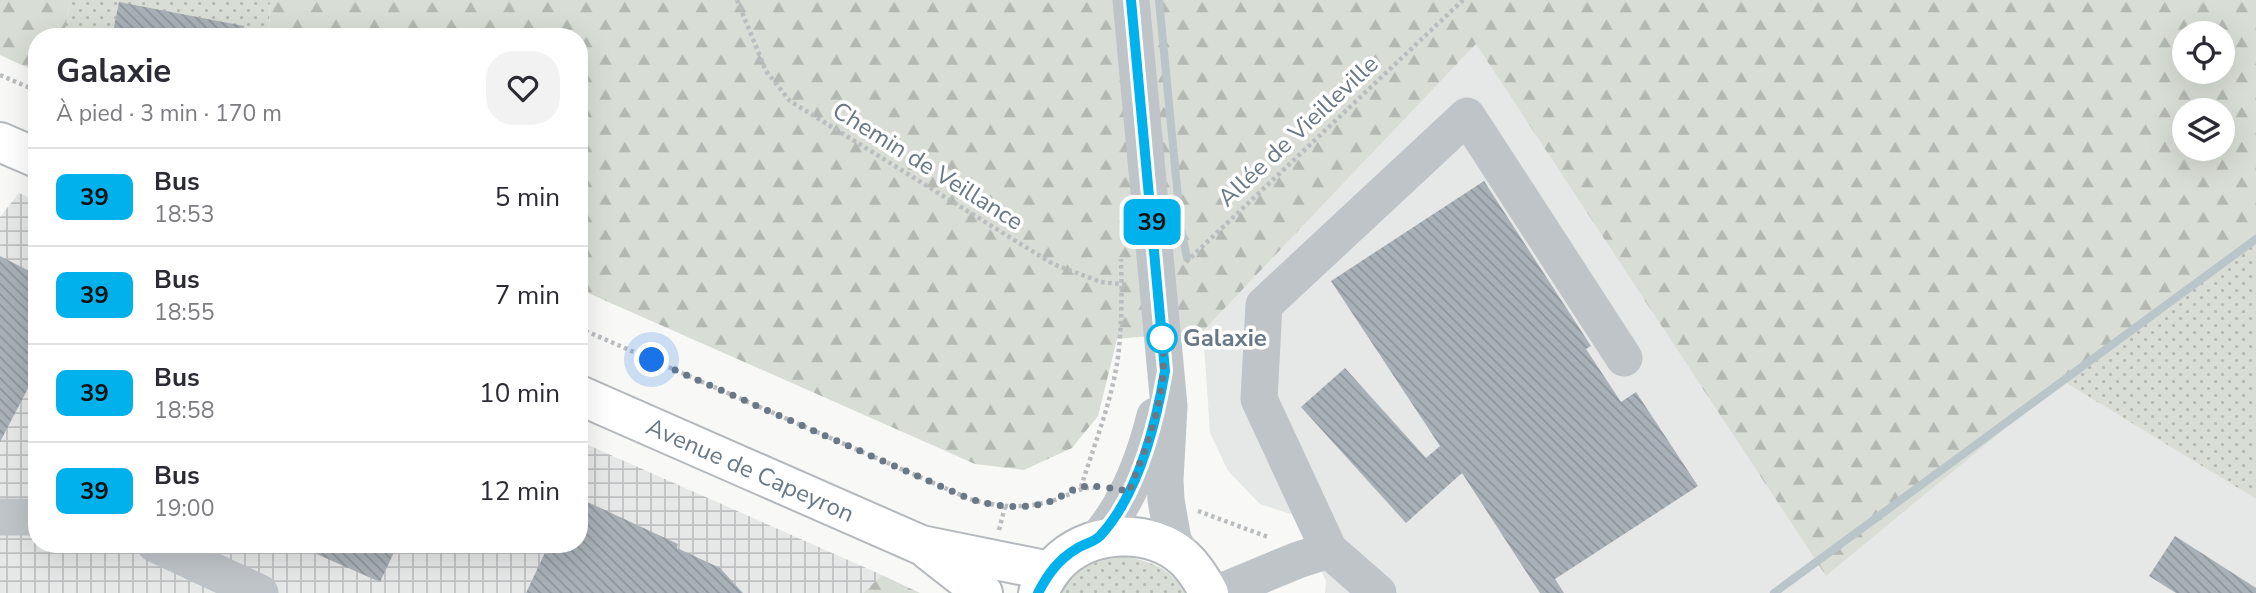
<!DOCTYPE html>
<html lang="fr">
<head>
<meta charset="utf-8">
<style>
	:root { --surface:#fff; --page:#f2f2f3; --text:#2b2b33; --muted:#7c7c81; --line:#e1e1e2 }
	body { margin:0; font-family:"Nunito Sans",sans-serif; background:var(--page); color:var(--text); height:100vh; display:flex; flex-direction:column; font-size:26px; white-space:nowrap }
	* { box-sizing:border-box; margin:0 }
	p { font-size:23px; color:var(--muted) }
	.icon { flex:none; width:38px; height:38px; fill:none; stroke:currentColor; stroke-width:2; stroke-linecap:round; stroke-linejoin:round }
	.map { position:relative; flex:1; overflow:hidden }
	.panel { position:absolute; left:28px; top:28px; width:560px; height:525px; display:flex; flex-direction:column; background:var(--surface); border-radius:28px; box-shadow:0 7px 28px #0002 }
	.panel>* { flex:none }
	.badge { padding:0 14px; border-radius:10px; font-size:24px; line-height:46px }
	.buttons { position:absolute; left:2172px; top:21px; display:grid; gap:14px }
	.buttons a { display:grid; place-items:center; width:63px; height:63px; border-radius:50%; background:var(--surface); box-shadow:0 7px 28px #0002; font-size:35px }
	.you { position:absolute; width:35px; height:35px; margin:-18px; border:5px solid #fff; border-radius:50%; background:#1a73e8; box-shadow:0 0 0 10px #1a73e833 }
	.map>.badge { position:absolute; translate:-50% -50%; box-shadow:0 0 0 4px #fff }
	.round { display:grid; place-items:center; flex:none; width:74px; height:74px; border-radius:28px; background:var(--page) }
	.headline { display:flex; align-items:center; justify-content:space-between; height:119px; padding:0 28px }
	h1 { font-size:33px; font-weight:700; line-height:52px }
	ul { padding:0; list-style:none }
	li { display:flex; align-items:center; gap:21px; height:98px; padding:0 28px; border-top:2px solid var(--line) }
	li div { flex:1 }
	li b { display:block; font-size:26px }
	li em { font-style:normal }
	li .badge { min-width:77px; font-weight:700; text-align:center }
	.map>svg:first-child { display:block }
</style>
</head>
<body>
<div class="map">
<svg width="2256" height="593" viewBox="0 0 2256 593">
	<defs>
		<pattern id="industrial-grid" width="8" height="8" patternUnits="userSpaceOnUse" patternTransform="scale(1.75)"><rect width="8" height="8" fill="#e6e7e7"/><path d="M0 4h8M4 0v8" fill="none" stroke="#bec0c1"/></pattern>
		<pattern id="grass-dots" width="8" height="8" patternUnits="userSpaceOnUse" patternTransform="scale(1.75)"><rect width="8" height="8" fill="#d8ddd5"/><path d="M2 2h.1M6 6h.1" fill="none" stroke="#b3b8b2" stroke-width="1.8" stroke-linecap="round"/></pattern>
		<pattern id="forest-firs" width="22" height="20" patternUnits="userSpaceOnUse" patternTransform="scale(1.75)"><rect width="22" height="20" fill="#d8ddd5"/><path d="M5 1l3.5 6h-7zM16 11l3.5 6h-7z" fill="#b3b8b2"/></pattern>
		<pattern id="building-back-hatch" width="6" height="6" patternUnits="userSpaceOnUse" patternTransform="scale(1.75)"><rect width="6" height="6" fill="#a8b1b7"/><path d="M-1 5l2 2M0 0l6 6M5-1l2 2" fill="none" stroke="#8d959a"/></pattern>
	</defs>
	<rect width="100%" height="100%" fill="#f8f8f6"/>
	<path fill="#e6e7e7" d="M1476 44 1826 576 2063 381 2256 499V593H1325L1326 581 1297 516 1260 504 1228 471 1210 433 1203 331Z"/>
	<path fill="url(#industrial-grid)" d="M19 193 37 201V544H579V441L882 575 863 593H0V217Z"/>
	<path fill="url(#grass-dots)" d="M70 0H270L269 37H64Z
		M2256 242V499L2063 381Z
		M1119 556C1145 559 1172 567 1185 593H1059C1074 569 1092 562 1119 556Z"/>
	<path fill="url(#forest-firs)" fill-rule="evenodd" d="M0 0H70L64 37H37V72L0 55Z
		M270 0H2256V242L2063 381 1826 576 1476 44 1203 331 1117 339 1098 416 1072 448 1024 470 975 464 579 289V37H269ZM2184 33H2222V72H2184ZM2184 110H2222V149H2184Z
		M882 575 920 593H863Z"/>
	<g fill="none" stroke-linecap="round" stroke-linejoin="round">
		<path stroke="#bac5ca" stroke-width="8" d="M1159 0 1181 229 1187 258
			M1774 593 2256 239"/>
	</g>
	<path fill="url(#building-back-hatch)" d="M119 2 244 26 243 37H112Z
		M1484 181 1591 346 1586 349 1621 402 1636 392 1698 486 1555 579 1564 593H1540L1462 473 1406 523 1301 407 1345 368 1426 458 1440 446 1331 281Z
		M0 256 37 275V371L0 442Z
		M579 498 678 544 677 548 720 568 743 593H526L549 544H579Z
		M2175 536 2256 588V593H2176L2149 576Z
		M294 544H398L380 582Z"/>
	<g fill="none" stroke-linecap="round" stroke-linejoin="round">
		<defs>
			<g id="major">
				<path d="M0 142 37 158"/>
				<path id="s1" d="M579 395 921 545 1050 571"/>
				<path d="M928 550 983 593"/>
				<path d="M1038 593C1045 580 1052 567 1063 558 1096 530 1151 529 1184 558 1195 568 1202 580 1209 593"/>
			</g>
		</defs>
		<use href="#major" stroke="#b3b8bc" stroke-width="42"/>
		<path stroke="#babdc0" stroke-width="4.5" stroke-dasharray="3.5 3.5" stroke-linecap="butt" d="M737 0 766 71 790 101 1053 264 1101 282 1128 285
			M0 75 37 91
			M1186 262 1463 0
			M579 328 970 499C1000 508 1028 509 1058 499 1072 494 1079 487 1094 488
			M1081 487C1094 445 1112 401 1118 357 1122 324 1122 292 1121 259
			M1198 511 1268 537
			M999 530 1005 507"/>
		<path stroke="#bfc4c8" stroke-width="37" d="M1131 0 1169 406 1165 480 1166 500 1173 540 1182 556
			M0 517H37
			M1097 539C1127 505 1144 460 1155 416
			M155 544 260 593
			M1218 593 1298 560 1329 550
			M1378 593 1329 550 1259 399 1264 305 1467 116 1624 358"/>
		<use href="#major" stroke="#fff" stroke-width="38"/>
	</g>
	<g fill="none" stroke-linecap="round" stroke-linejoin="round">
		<defs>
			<path id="line" d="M1038 593C1048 574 1058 560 1076 549 1084 544 1094 542 1100 536 1138 495 1156 424 1165 371L1131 0"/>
		</defs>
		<use href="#line" stroke="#fff" stroke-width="16"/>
		<use href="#line" stroke="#00b1eb" stroke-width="10"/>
		<path stroke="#687886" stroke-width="7" stroke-dasharray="0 12.6" d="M652 360 970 499C994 506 1019 510 1045 503 1057 500 1068 491 1080 487 1091 485 1118 488 1129 492 1148 441 1169 394 1162 338"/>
	</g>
	<circle fill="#fff" stroke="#00b1eb" stroke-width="3.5" cx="1162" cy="338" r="14"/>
	<g text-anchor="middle" stroke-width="7" stroke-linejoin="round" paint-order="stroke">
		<g font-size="24" fill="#687886" stroke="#fff">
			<text transform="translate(1298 131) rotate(-43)" y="8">Allée de Vieilleville</text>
			<text transform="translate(928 166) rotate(32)" y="8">Chemin de Veillance</text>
			<text dy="8" stroke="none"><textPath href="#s1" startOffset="187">Avenue de Capeyron</textPath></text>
		</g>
		<g font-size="24" font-weight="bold" fill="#687886" stroke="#fff" text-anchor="start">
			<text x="1183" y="346">Galaxie</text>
		</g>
	</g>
</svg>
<div class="buttons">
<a><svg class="icon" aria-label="locate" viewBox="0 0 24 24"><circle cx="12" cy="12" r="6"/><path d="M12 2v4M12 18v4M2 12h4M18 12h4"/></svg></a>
<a><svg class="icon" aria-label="layers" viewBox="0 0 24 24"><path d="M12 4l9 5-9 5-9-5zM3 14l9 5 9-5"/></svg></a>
</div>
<div class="you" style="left:652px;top:360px"></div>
<b class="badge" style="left:1152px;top:222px;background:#00b1eb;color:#111">39</b>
<section class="panel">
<div class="headline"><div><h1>Galaxie</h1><p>À pied · 3 min · 170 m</p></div><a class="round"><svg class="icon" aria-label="heart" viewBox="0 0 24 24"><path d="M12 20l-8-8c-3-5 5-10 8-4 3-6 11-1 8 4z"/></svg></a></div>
<ul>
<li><span class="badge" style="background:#00b1eb;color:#111">39</span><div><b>Bus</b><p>18:53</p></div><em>5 min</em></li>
<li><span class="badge" style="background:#00b1eb;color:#111">39</span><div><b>Bus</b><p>18:55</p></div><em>7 min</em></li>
<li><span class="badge" style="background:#00b1eb;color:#111">39</span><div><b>Bus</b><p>18:58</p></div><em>10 min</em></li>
<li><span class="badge" style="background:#00b1eb;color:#111">39</span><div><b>Bus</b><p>19:00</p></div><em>12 min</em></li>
</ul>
</section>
</div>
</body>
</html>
